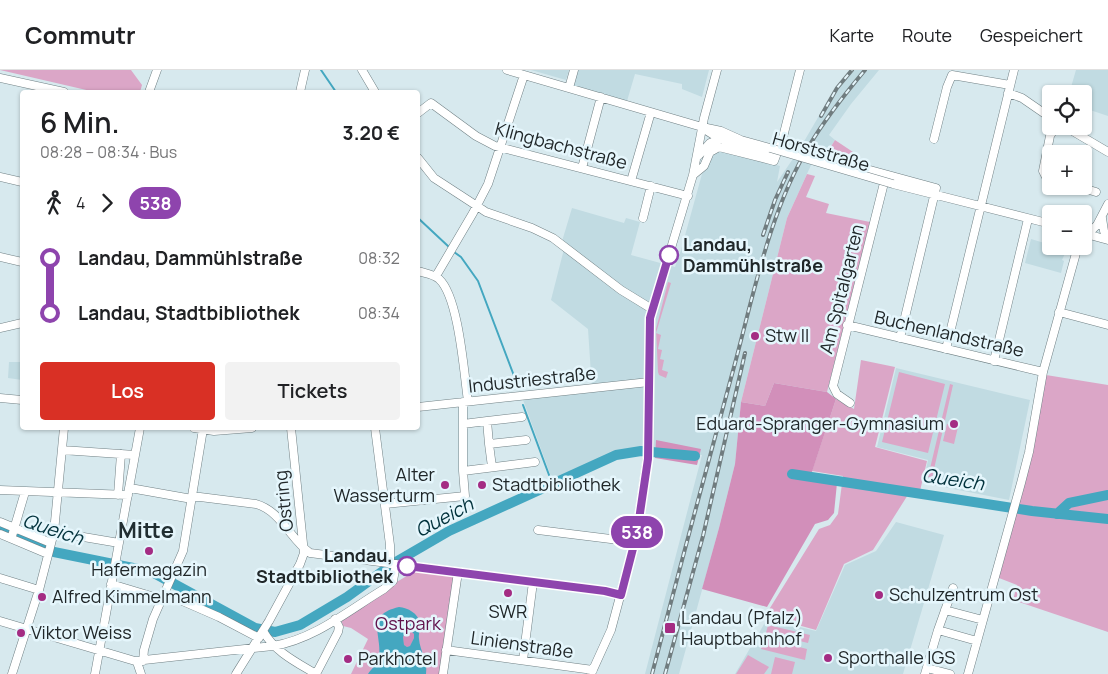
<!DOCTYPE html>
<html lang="de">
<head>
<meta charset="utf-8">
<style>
	:root { --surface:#fff; --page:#f2f2f2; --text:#202124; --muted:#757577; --line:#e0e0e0; --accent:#d93025 }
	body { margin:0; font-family:Manrope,sans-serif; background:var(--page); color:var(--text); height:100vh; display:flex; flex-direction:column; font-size:19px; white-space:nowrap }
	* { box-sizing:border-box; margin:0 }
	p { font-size:16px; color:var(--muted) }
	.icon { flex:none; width:28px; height:28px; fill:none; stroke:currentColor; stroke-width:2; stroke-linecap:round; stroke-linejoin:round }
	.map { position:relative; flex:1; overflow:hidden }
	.sheet { position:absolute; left:20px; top:20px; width:400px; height:340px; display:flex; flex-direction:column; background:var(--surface); border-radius:5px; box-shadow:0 1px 4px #0004 }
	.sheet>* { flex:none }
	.badge { padding:0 10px; border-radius:16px; font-size:18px; line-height:32px }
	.tools { position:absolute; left:1042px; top:15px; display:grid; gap:10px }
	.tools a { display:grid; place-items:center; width:50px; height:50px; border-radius:5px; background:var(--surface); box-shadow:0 1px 4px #0004; font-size:25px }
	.map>.badge { position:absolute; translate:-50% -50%; box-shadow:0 0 0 2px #fff }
	.legs { display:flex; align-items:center; gap:8px; height:55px; padding:0 20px; font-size:16px }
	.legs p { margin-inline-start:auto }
	.head { display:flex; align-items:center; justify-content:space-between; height:85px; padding:0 20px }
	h1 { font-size:28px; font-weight:600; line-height:38px }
	.cta { display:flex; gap:10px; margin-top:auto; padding:10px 20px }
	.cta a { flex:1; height:58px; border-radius:5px; background:var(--accent); color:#fff; font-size:20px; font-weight:600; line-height:58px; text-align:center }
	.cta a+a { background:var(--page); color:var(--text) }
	ul { padding:0 20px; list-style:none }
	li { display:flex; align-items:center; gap:18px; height:55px; font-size:19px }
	li i { display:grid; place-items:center; width:8px; height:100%; margin:0 6px; background:currentColor }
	li i::after { content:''; width:12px; height:12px; margin:-6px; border:4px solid; border-radius:50%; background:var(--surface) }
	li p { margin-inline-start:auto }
	li:first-child i { background:linear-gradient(#0000 50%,currentColor 0) }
	li:last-child i { background:linear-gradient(currentColor 50%,#0000 0) }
	header { display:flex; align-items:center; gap:30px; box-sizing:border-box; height:70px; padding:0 25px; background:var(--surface); border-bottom:1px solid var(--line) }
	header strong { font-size:24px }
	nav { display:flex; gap:28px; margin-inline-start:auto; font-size:18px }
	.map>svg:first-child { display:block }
</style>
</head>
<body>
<header>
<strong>Commutr</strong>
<nav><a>Karte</a><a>Route</a><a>Gespeichert</a></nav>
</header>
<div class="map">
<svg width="1108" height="604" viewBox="0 0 1108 604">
	<rect width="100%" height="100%" fill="#d7e9ee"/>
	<path fill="#c1dbe2" d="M531 0H569L566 10Z
		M576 0H709L702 27 682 19V14L635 4 627 31 572 16Z
		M850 0H879L851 34 829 65 835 70 824 88 816 84 787 148 741 332 735 394 719 458 679 604H645L702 385 641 380 615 385 553 412 522 327 592 319 588 259 551 230 563 183V168L572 138 624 153 626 148 640 152 631 185 675 197 681 180 702 104 707 97 710 87 717 81 725 80 780 96 777 112 799 80 827 32Z
		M1076 0H1108V46L1084 38V24H1069Z
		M1031 169 1051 175V176L1068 177 1062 190 1064 191 1061 203 1025 193Z
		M22 276V310L8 308 9 292H20Z
		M896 298 1030 330 1009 430 923 413 928 390 877 377Z
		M896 452 944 465 903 604H735L767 549 816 561 845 495 876 481Z"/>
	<path fill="#dba6c7" d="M0 0H131L142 15 140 22H95Z
		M835 70 853 82 851 92 824 88Z
		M807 104 815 106 806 127 829 134 826 143 870 152 827 322 774 313 765 336 741 332 787 148Z
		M668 212 671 213 656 263 661 265 658 279 662 280 660 289 664 290 662 300 668 302 666 308 659 305 658 302 656 259Z
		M861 290 895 297 875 377 927 391 920 421 911 420 873 480 844 494 816 560 765 546 819 459 830 455 838 444 843 406 812 401 836 329 854 339Z
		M899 302 945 314 928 383 882 372Z
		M1046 305 1108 315V562L1013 530 1017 515 999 508 1014 436Z
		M950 314 953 315 932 408 928 407Z
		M947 354 958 357 954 374 943 371Z
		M415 501 457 507 441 604H351L368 569 351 558 343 556 340 546Z
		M768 555 810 565 808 573 766 563Z
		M764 568 807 579 805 590 761 579Z
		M748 585 769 597 764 604H736Z
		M775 587 795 592 792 604H771Z"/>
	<path fill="#d28fba" d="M774 313 827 322 836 329 810 408 837 413 834 443 828 450 815 454 767 537 702 519 719 458 735 394 741 332 765 336Z
		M656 370 701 379 697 395 655 388Z
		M410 560 414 564V568L410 576 407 577 404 575 403 567 406 561Z"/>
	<path fill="#44a7c0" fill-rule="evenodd" d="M399 537C408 538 418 543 420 553 421 558 418 564 419 569 420 581 428 591 426 604H368C371 599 378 594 379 588 383 566 364 545 399 537ZM410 560 414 564V568L410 576 407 577 404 575 403 567 406 561Z"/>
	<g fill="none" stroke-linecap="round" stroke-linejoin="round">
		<path stroke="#44a7c0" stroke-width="2" d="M321 0 336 22
			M418 148 449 177
			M454 182 461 187 478 211 519 319
			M523 335 552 413"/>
		<path stroke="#44a7c0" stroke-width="10" d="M792 404 1032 441 1108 449
			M1057 444 1069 433 1108 425
			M0 459 54 482 138 499 154 503 255 558 275 562 300 555 347 527 394 493 449 461 616 385 641 381 695 386"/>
		<defs>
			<path id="minor" d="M362 0 375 22
				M507 0 702 57 721 61 741 70 770 78
				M0 8 64 22
				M569 18 574 0
				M149 22 157 0
				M300 22 305 0
				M1008 23 1022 28 1051 48
				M418 43 431 33 476 66 495 76 688 126
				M1064 56 1108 82
				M702 57C721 73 746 77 770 84
				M934 69 947 17 952 5 1010 15
				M699 85 710 73 721 69
				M418 88 434 108 477 136 486 142 532 158 553 168 621 220 652 239
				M582 98 601 27
				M870 100 936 118 900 268
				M693 105 704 96 710 82 719 77 774 91 783 67 800 0
				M0 107 22 112
				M1051 109 1046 107 1043 101 1050 66 1056 56
				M631 111 651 42
				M893 114 1051 154
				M1076 116 1096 122
				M643 148 651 116
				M1102 148 1104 161 1108 168
				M1086 164 1108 170
				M1084 168 1097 155 1108 134
				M0 187 22 192
				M418 201C424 203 434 204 439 209 459 227 464 304 468 331
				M436 206 473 143 488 114 524 5
				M1059 242 1108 255
				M847 255 1043 302
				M0 258 22 253
				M946 279 1014 0
				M994 291 1028 149
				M0 328 22 330
				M463 332V401
				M850 333 837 324 833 316 886 105
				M418 337 649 312
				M463 354 487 351
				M194 358 214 361 252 358
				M375 358 390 475V494
				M489 374 487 351 522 347
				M62 380 135 385
				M492 397 489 374 526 370
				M130 418 192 429
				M0 420 128 425
				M118 425 121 384
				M192 426 256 434C281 441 290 469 310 483L605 521 621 525
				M385 434 465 426 463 401 535 392
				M0 452 51 473
				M538 460 635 472
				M54 462 119 473
				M0 464 48 484
				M12 466 25 422
				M0 508 39 520
				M111 514 161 529
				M164 523 219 547 259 568
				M945 540 983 550
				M0 551 135 591 273 576C315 569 349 540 384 519L393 511 396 494
				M938 560 977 571
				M263 561C275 582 296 592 316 604
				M446 580 593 600
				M523 590 533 512
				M143 591 144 580 153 549 183 481 203 359
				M137 592 141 604
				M927 598 950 604
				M12 604 39 520 54 462 64 358
				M95 604 140 358
				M236 604 269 551 300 494 304 483 291 358
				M316 604 338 562 339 557 335 549
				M443 604 458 502
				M591 604 611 560 636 467 649 378 650 248 693 105 704 48 717 0
				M925 604 938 560 953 518
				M968 604 1021 413 1029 382 1043 302 1078 176"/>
		</defs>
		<use href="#minor" stroke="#718185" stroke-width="9"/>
		<use href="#minor" stroke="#fff" stroke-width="8"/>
		<defs>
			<path id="rail" d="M821 46 837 18 852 0
				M763 165 775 130 788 102
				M652 604C678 505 704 407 731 308 752 233 768 143 809 76 825 49 845 24 865 0
				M665 604 703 466 745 283"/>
		</defs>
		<use href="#rail" stroke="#707c7f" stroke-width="4"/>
		<use href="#rail" stroke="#e5f6fc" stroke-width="2" stroke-dasharray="5.5" stroke-linecap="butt"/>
		<defs>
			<path id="minor-bridge" d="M770 78 893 114"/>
		</defs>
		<use href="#minor-bridge" stroke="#718185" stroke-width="9" stroke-linecap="butt"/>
		<use href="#minor-bridge" stroke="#fff" stroke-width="8"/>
	</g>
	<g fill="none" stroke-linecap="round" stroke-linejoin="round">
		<defs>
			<path id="line-1" d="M407 496 605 521 621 525 637 463 648 389 650 248 669 185"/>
		</defs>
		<use href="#line-1" stroke="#fff" stroke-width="11"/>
		<use href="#line-1" stroke="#8e44ad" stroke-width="8"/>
	</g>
	<g fill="#fff" stroke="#8e44ad" stroke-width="2.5">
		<circle cx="669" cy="185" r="9"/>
		<circle cx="407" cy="496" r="9"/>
	</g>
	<g fill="#a42c83" stroke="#e5f6fc" stroke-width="2">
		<circle cx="755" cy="266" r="5"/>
		<circle cx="954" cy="354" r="5"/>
		<circle cx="445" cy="415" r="5"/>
		<circle cx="482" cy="415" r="5"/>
		<circle cx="149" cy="481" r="5"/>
		<circle cx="508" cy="523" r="5"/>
		<circle cx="879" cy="525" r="5"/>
		<circle cx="42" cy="527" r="5"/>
		<rect x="664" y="552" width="12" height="12" rx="2.5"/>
		<circle cx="21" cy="563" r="5"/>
		<circle cx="828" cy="588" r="5"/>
		<circle cx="348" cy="589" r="5"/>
	</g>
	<g text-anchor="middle" stroke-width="5" stroke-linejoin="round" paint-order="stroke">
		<g font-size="18" fill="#202729" stroke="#e5f6fc">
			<text transform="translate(561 76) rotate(15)" y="6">Klingbachstraße</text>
			<text transform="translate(821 82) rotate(16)" y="6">Horststraße</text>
			<text transform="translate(842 219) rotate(-76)" y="6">Am Spitalgarten</text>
			<text transform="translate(949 264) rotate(13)" y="6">Buchenlandstraße</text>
			<text transform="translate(532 310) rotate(-6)" y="6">Industriestraße</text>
			<text transform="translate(284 431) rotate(-96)" y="6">Ostring</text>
			<text transform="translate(522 575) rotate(8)" y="6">Linienstraße</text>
		</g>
		<g font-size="18" font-weight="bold" fill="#202729" stroke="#e5f6fc" text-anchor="start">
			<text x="683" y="181">Landau,<tspan x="683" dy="21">Dammühlstraße</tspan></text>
			<text x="393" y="492" text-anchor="end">Landau,<tspan x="393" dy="21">Stadtbibliothek</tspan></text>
		</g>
		<g font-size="18" fill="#202729" stroke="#e5f6fc" text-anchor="start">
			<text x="765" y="272">Stw II</text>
			<text x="944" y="360" text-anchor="end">Eduard-Spranger-Gymnasium</text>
			<text x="435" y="411" text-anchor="end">Alter<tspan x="435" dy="21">Wasserturm</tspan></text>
			<text x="492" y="421">Stadtbibliothek</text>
			<text x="149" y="506" text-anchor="middle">Hafermagazin</text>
			<text x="889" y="531">Schulzentrum Ost</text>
			<text x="52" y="533">Alfred Kimmelmann</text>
			<text x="508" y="548" text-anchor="middle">SWR</text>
			<text x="681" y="554">Landau (Pfalz)<tspan x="681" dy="21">Hauptbahnhof</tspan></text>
			<text x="31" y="569">Viktor Weiss</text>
			<text x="838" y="594">Sporthalle IGS</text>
			<text x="358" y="595">Parkhotel</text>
		</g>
		<g font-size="18" fill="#60114b" stroke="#e5f6fc">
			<text x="408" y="560">Ostpark</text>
		</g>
		<g font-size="19" font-style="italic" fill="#02323c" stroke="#e5f6fc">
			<text transform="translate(953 409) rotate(8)" y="7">Queich</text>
			<text transform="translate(444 447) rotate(-28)" y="7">Queich</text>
			<text transform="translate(53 459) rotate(18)" y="7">Queich</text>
		</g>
		<g font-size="22" font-weight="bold" fill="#212f33" stroke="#e5f6fc">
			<text x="146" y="468">Mitte</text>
		</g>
	</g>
</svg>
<div class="tools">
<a><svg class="icon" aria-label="locate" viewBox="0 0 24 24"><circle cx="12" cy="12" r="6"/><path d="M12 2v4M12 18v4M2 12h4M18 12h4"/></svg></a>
<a>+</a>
<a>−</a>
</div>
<b class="badge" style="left:637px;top:462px;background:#8e44ad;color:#fff">538</b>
<section class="sheet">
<div class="head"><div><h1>6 Min.</h1><p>08:28 – 08:34 · Bus</p></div><b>3.20 €</b></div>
<div class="legs"><svg class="icon" aria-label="walk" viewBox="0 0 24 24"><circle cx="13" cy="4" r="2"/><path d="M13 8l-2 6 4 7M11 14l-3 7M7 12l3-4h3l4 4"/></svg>4<svg class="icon" aria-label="forward" viewBox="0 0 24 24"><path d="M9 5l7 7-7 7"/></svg><b class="badge" style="background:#8e44ad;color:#fff">538</b></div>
<ul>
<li><i style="color:#8e44ad"></i><b>Landau, Dammühlstraße</b><p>08:32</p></li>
<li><i style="color:#8e44ad"></i><b>Landau, Stadtbibliothek</b><p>08:34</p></li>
</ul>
<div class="cta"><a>Los</a><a>Tickets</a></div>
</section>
</div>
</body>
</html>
